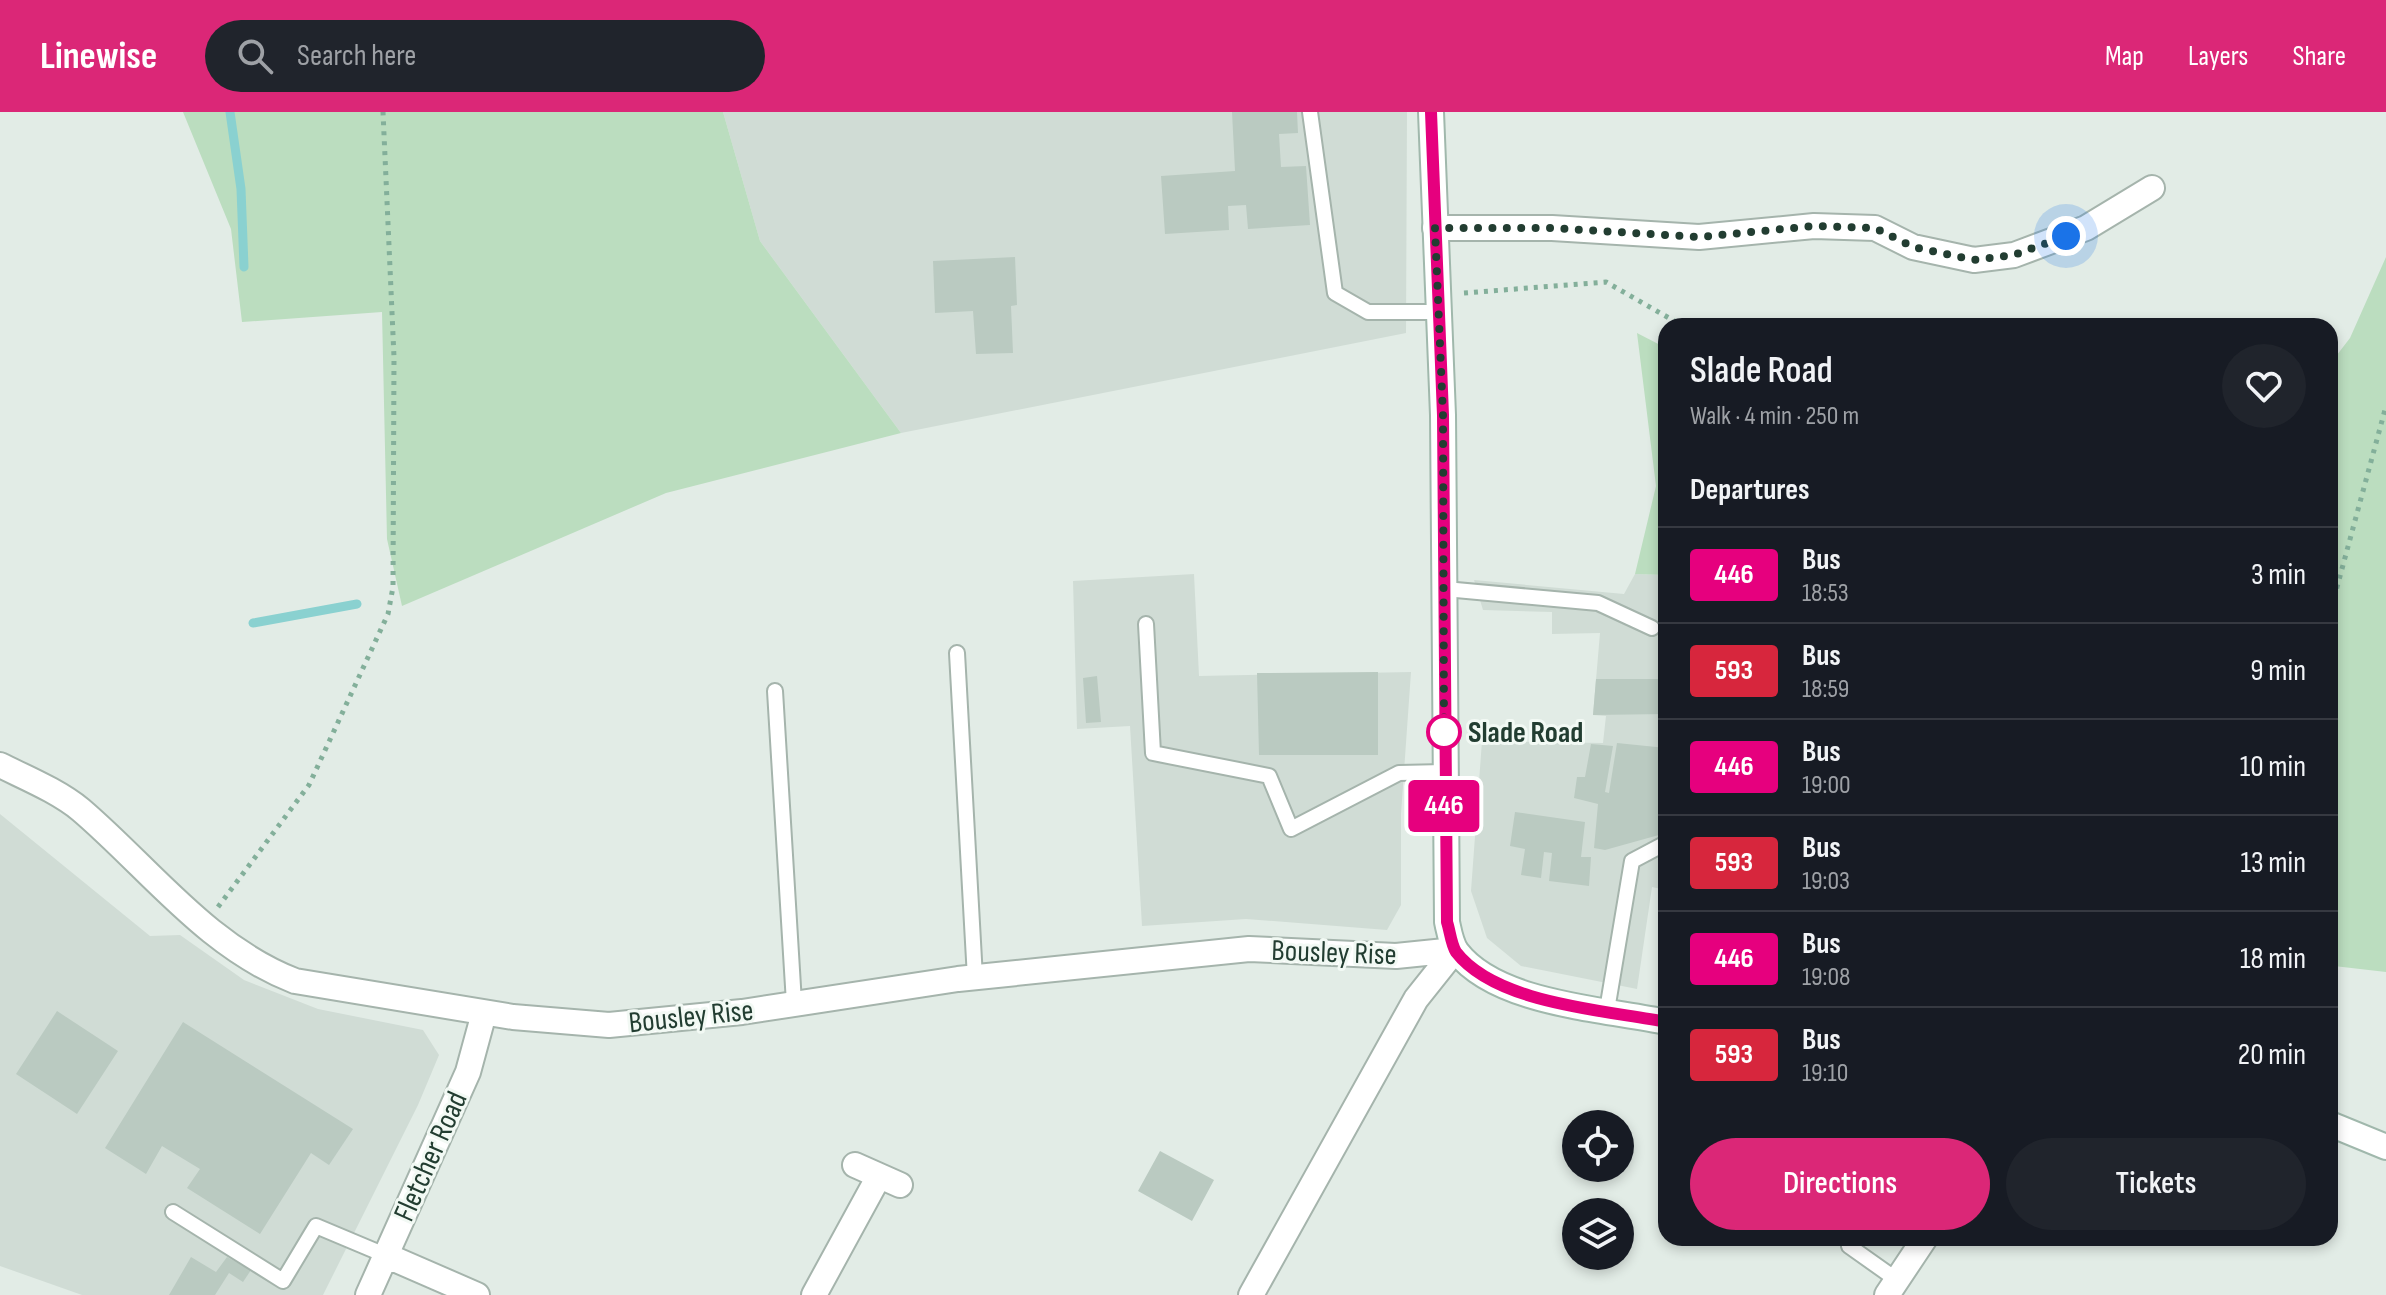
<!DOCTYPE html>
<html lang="en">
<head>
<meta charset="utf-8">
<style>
	:root { --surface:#171b24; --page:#20242c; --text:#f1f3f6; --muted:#9ea1a6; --line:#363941; --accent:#db2777 }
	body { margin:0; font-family:"Sofia Sans Condensed",sans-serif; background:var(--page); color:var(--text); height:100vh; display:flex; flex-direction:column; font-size:30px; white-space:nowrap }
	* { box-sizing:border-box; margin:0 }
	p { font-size:26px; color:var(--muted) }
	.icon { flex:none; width:44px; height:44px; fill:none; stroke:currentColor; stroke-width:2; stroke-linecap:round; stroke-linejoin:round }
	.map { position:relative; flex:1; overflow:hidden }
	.panel { position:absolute; left:1658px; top:206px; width:680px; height:928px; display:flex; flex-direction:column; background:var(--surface); border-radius:24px; box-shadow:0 4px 12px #0003 }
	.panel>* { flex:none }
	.badge { padding:0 16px; border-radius:6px; font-size:28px; line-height:52px }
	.tools { position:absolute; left:1562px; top:998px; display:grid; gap:16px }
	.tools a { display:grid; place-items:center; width:72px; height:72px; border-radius:50%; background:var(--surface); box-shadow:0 4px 12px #0003; font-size:40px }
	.you { position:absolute; width:40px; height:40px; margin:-20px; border:6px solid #fff; border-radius:50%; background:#1a73e8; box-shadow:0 0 0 12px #1a73e833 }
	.map>.badge { position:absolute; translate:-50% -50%; box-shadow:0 0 0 4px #fff }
	h2 { padding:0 32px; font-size:30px; line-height:72px }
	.round { display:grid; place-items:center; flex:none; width:84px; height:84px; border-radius:42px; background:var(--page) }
	.summary { display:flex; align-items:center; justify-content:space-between; height:136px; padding:0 32px }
	h1 { font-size:38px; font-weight:600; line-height:60px }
	.button { display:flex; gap:16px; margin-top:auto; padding:16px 32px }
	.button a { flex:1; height:92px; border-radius:48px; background:var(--accent); color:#fff; font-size:32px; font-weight:600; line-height:92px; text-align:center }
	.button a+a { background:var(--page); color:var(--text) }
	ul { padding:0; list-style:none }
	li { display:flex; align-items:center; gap:24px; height:96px; padding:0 32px; border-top:2px solid var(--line) }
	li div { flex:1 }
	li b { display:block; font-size:30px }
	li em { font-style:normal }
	li .badge { min-width:88px; font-weight:700; text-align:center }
	header { display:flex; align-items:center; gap:48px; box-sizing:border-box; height:112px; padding:0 40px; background:var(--accent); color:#fff }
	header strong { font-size:38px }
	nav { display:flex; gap:44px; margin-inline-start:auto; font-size:28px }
	.search { width:560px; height:72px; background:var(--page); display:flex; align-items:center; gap:20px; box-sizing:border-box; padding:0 28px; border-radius:44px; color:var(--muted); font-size:30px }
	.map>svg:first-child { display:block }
</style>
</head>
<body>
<header>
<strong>Linewise</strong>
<div class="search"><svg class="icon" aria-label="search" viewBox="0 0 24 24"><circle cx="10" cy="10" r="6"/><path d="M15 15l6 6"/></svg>Search here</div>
<nav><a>Map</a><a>Layers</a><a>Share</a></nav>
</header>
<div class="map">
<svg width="2386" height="1183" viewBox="0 0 2386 1183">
	<rect width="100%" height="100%" fill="#e2ece6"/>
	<path fill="#d0dcd5" d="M723 0H1407L1406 221 901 321 760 129Z
		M1194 462 1199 564 1411 560 1401 702V793L1387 818 1246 807 1142 814 1130 614 1077 617 1073 469Z
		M1635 462 1666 463V778L1652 775 1637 877 1521 854 1487 826 1471 779 1482 629 1603 631 1606 604 1593 603 1600 521 1552 522V500L1483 498 1474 468 1624 482Z
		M0 702 150 824 180 823 244 868 318 897 423 918 439 943 418 993 323 1183H82L0 1154Z"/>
	<path fill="#bbddbf" d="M183 0H723L760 129 901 321 666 381 402 494 387 427 382 200 242 210 231 117Z
		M2386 145V860L2334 854 2330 848V252L2350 226Z
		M1637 221 1666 236V463L1635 462 1656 374Z"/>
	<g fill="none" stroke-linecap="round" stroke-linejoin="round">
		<path stroke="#8ad1d0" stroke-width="9" d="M230 0 241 77 244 155
			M253 511 357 492"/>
	</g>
	<path fill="#bacac1" d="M1232 0H1297L1298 21 1279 22 1281 55 1306 54 1310 113 1248 117 1246 93 1228 94 1229 118 1165 122 1161 64 1235 59Z
		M1015 145 1017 193 1011 194 1013 241 976 242 973 199 935 201 933 149Z
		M1378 560V643H1259L1257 561Z
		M1097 564 1101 610 1086 611 1083 566Z
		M1596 567H1666V602L1593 603Z
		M1617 631 1666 636V721L1605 738 1594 736 1598 692 1574 686 1577 665H1585L1591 632 1613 634 1605 680 1609 681Z
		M1515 700 1585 710 1581 745H1591L1589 774 1549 769 1552 741 1544 740 1541 766 1521 763 1525 737 1510 734Z
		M57 899 118 939 77 1002 16 962Z
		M183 910 353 1017 329 1053 311 1041 260 1122 187 1076 200 1057 162 1034 146 1062 105 1036Z
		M1160 1039 1214 1068 1192 1109 1138 1079Z
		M191 1145 216 1160 227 1145 251 1158 243 1170 229 1161 215 1183H169Z"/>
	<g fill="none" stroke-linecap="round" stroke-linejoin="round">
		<defs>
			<path id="lane" d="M1310 0 1335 181 1368 200H1439
				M1445 477 1598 491 1652 516
				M1146 512 1153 641 1269 664 1291 717 1399 661 1444 660
				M957 541 975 866
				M775 579 794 891
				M1607 898 1632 749 1666 731
				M173 1100 283 1169 316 1114 385 1143
				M1849 1134 1897 1168"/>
			<path id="street" d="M1435 116H1552L1699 125 1814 114 1875 116 1913 135 1974 148 2014 143 2086 116 2152 76
				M0 653C26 666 58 679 81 698 150 757 207 835 295 869L513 905 609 913 742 900 958 867 1249 837 1396 844 1455 838
				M855 1053 900 1073
				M385 1143 477 1183
				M368 1183 468 960 484 901
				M814 1183 879 1064
				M1251 1183 1416 887 1455 838
				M1887 1183 1925 1126"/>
			<path id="secondary" d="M1431 0 1443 303 1447 810C1449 819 1451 832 1457 840 1497 892 1604 897 1666 910
				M2330 1012 2386 1035"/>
		</defs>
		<use href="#lane" stroke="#a5b4ac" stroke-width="18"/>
		<use href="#street" stroke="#a5b4ac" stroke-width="28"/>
		<use href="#secondary" stroke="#a0b8ac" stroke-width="28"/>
		<path stroke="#83af9a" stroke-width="5" stroke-dasharray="4 6" stroke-linecap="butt" d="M1464 181 1606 170 1683 214
			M2330 483 2336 479 2386 294
			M218 795 309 673 388 502 393 475 394 245 383 0"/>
		<use href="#lane" stroke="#fff" stroke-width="14"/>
		<use href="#street" stroke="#fff" stroke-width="24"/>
		<use href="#secondary" stroke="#fff" stroke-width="24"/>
	</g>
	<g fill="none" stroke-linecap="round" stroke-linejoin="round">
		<defs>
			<path id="line" d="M1431 0 1443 303 1447 810C1450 819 1451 832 1456 840 1496 892 1605 898 1666 910"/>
		</defs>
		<use href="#line" stroke="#fff" stroke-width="18"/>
		<use href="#line" stroke="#e6007e" stroke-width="12"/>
		<path stroke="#223d31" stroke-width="8" stroke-dasharray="0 14.4" d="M1444 620 1443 303 1435 116H1552L1699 125 1814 114 1875 116 1913 135 1974 148 2014 143 2066 124"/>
	</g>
	<circle fill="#fff" stroke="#e6007e" stroke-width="4" cx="1444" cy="620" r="16"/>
	<g text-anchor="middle" stroke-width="6" stroke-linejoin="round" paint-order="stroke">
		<g font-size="30" font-weight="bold" fill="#223d31" stroke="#f2f9f4" text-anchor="start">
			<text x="1468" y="630">Slade Road</text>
		</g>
		<g font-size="30" fill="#223d31" stroke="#f2f9f4">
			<text transform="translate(1334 840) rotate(2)" y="10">Bousley Rise</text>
			<text transform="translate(691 904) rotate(-6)" y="10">Bousley Rise</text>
			<text transform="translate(430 1044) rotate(-66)" y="10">Fletcher Road</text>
		</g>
	</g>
</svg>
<div class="tools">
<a><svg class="icon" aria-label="locate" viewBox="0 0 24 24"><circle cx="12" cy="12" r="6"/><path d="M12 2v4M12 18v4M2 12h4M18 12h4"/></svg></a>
<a><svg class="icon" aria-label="layers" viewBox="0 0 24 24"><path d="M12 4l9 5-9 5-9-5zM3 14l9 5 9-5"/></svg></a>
</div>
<div class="you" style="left:2066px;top:124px"></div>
<b class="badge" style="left:1444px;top:694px;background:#e6007e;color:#fff">446</b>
<section class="panel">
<div class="summary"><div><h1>Slade Road</h1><p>Walk · 4 min · 250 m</p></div><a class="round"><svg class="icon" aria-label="heart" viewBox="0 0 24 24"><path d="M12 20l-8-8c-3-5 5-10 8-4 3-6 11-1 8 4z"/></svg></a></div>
<h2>Departures</h2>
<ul>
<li><span class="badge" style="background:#e6007e;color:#fff">446</span><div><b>Bus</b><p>18:53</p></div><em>3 min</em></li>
<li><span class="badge" style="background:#d7263d;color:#fff">593</span><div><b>Bus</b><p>18:59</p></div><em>9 min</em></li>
<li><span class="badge" style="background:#e6007e;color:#fff">446</span><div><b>Bus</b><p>19:00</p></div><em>10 min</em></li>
<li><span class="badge" style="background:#d7263d;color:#fff">593</span><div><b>Bus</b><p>19:03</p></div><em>13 min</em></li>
<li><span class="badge" style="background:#e6007e;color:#fff">446</span><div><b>Bus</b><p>19:08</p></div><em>18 min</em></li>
<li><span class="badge" style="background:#d7263d;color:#fff">593</span><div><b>Bus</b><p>19:10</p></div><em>20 min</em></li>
</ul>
<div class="button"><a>Directions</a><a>Tickets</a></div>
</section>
</div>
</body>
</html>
